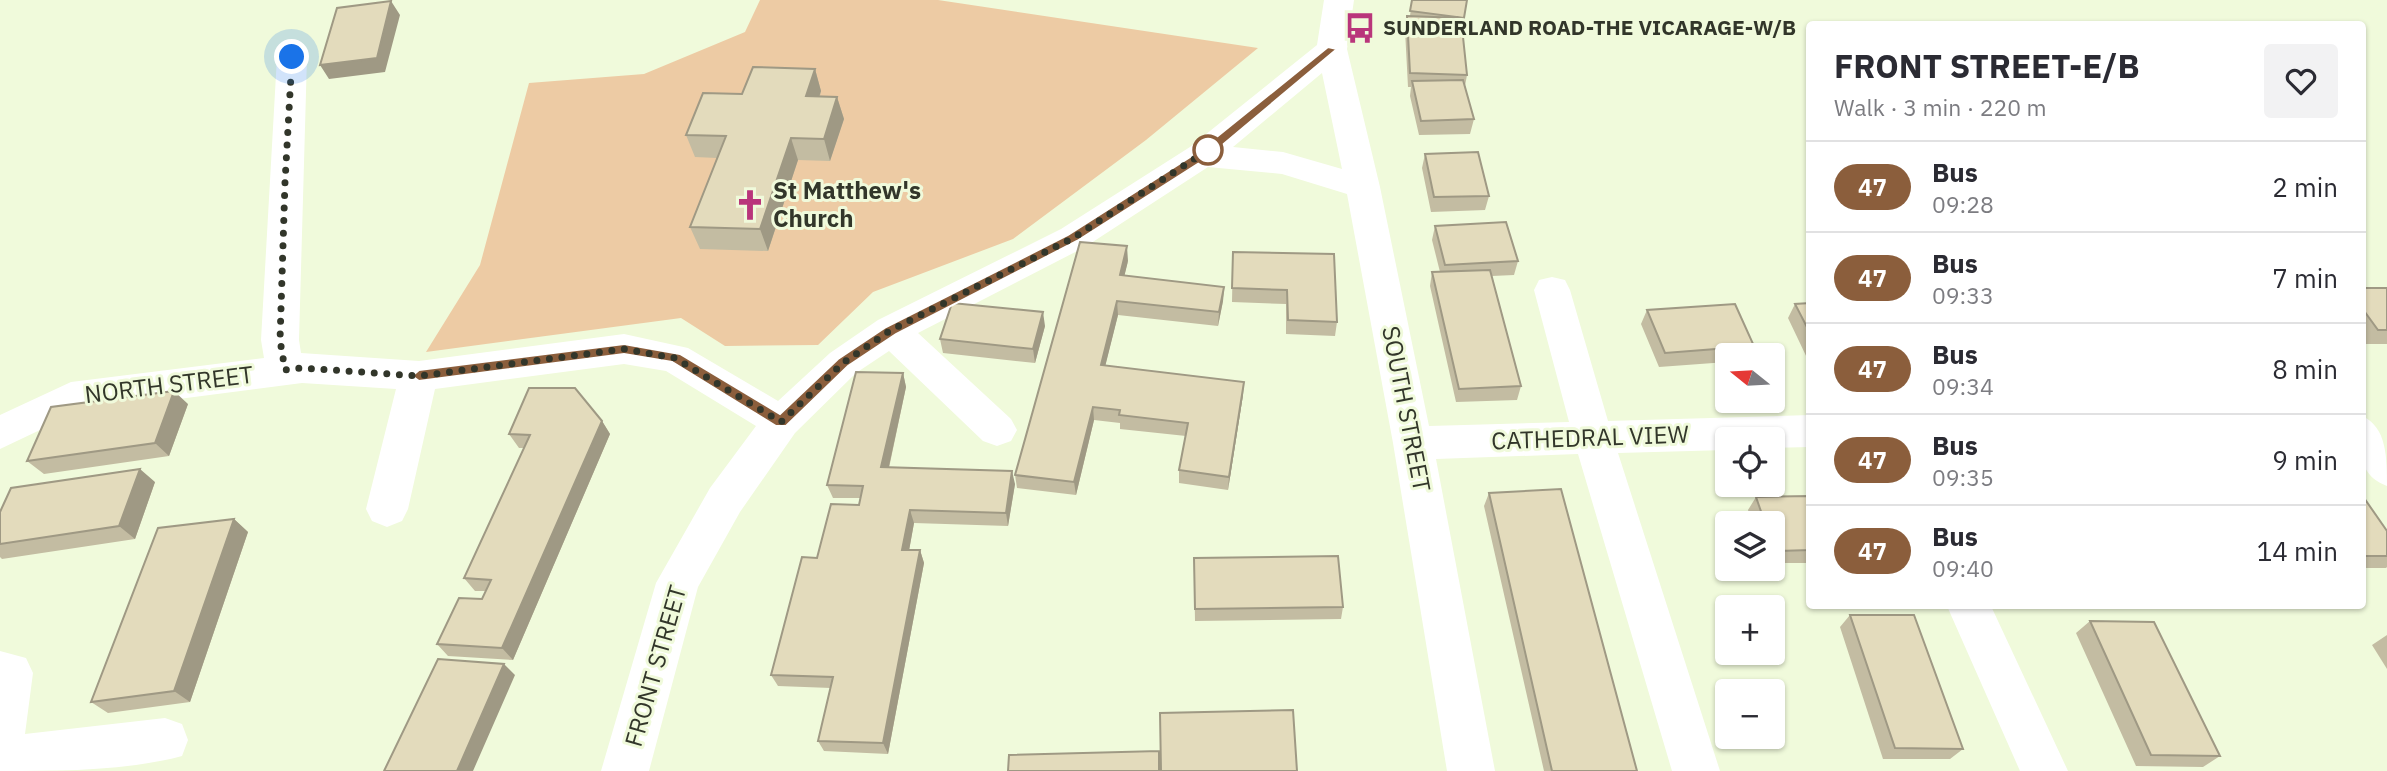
<!DOCTYPE html>
<html lang="en">
<head>
<meta charset="utf-8">
<style>
	:root { --surface:#fff; --page:#f2f2f3; --text:#2b2b33; --muted:#7c7c81; --line:#e1e1e2 }
	body { margin:0; font-family:"IBM Plex Sans",sans-serif; background:var(--page); color:var(--text); height:100vh; display:flex; flex-direction:column; font-size:26px; white-space:nowrap }
	* { box-sizing:border-box; margin:0 }
	p { font-size:23px; color:var(--muted) }
	.icon { flex:none; width:38px; height:38px; fill:none; stroke:currentColor; stroke-width:2; stroke-linecap:round; stroke-linejoin:round }
	.map { position:relative; flex:1; overflow:hidden }
	.drawer { position:absolute; left:1806px; top:21px; width:560px; height:588px; display:flex; flex-direction:column; background:var(--surface); border-radius:7px; box-shadow:0 2px 5px #0004 }
	.drawer>* { flex:none }
	.badge { padding:0 14px; border-radius:23px; font-size:24px; line-height:46px }
	.needle { width:46px; rotate:288deg }
	.controls { position:absolute; left:1715px; top:343px; display:grid; gap:14px }
	.controls a { display:grid; place-items:center; width:70px; height:70px; border-radius:7px; background:var(--surface); box-shadow:0 2px 5px #0004; font-size:35px }
	.you { position:absolute; width:35px; height:35px; margin:-18px; border:5px solid #fff; border-radius:50%; background:#1a73e8; box-shadow:0 0 0 10px #1a73e833 }
	.map>.badge { position:absolute; translate:-50% -50%; box-shadow:0 0 0 4px #fff }
	.round { display:grid; place-items:center; flex:none; width:74px; height:74px; border-radius:7px; background:var(--page) }
	.headline { display:flex; align-items:center; justify-content:space-between; height:119px; padding:0 28px }
	h1 { font-size:33px; font-weight:700; line-height:52px }
	ul { padding:0; list-style:none }
	li { display:flex; align-items:center; gap:21px; height:91px; padding:0 28px; border-top:2px solid var(--line) }
	li div { flex:1 }
	li b { display:block; font-size:26px }
	li em { font-style:normal }
	li .badge { min-width:77px; font-weight:700; text-align:center }
	.map>svg:first-child { display:block }
</style>
</head>
<body>
<div class="map">
<svg width="2387" height="771" viewBox="0 0 2387 771">
	<rect width="100%" height="100%" fill="#f0fadb"/>
	<path fill="#edcba4" d="M760 0H938L1258 48 1146 140 1013 239 873 292 818 345 725 346 681 318 426 352 480 265 529 83 644 74 745 32Z"/>
	<g fill="none" stroke-linecap="round" stroke-linejoin="round">
		<path fill="#fff" fill-rule="evenodd" d="M1324 0H1354L1347 49 1380 187 1429 426 1569 422 1534 290 1539 280 1552 277 1565 280 1570 290 1608 421 1810 415V447L1773 448V439H1727V450L1618 453 1720 771H1672L1578 454 1436 459 1495 771H1447L1393 443 1347 194 1282 174 1208 167 1085 247 918 333 1011 419 1017 430 1011 441 997 446 983 441 889 351 856 373 795 433 740 512 698 587 649 771H601L656 583 710 488 756 426 666 371 624 364 435 389 408 509 402 521 387 527 372 521 366 509 396 389 302 383 78 412 0 449V415L71 382 264 358 261 340 277 57 281 50 292 47 303 50 307 57 299 340 301 353 419 361 624 334 688 348 778 401 830 353 878 320 1061 229 1190 147 1317 45ZM1322 73 1342 169 1283 152 1233 147Z
			M2362 416C2387 427 2387 458 2387 486 2354 474 2362 445 2362 416Z
			M1947 606H1991L2068 771H2020Z
			M0 651 26 658 33 673 25 734 165 718 182 724 188 740 182 756C126 771 59 771 0 771Z"/>
	</g>
	<path fill="#c3bca2" d="M1412 0 1464 18 1462 28 1467 75 1465 86 1474 119 1470 134 1419 135 1410 96 1411 87H1408L1405 30 1407 16H1410Z
		M815 69 821 91 820 96 837 97 844 119 830 161 798 160 768 251 700 249 690 227 717 158 695 157 686 135 742 94Z
		M1425 154 1489 196 1485 210 1431 212 1422 168Z
		M1435 226 1518 261 1514 275 1492 276 1521 386 1517 400 1456 402 1430 286 1432 272H1440L1432 240Z
		M1233 252 1337 322 1335 336 1286 334V304L1232 302Z
		M1128 261 1124 276 1224 287 1223 301 1218 326 1118 315 1105 366 1243 395 1228 490 1179 483V470L1186 436 1120 429V423L1094 420 1076 495 1017 488 1015 475Z
		M2362 288H2387V344H2362Z
		M1810 303V360H1808L1788 318 1795 304Z
		M1647 310 1754 346 1749 355H1727V362L1659 367 1641 324Z
		M1045 326 1035 363 943 353 940 339Z
		M903 373 906 387 889 468 1015 484 1008 526 914 523 909 550H920L924 563 888 754 824 751 818 741 831 688 778 686 771 675 817 558 859 505 860 498H833L827 485Z
		M188 404 169 456 44 474 27 461Z
		M602 421 610 434 513 660 448 656 437 644 482 599 486 591H475L464 578 525 448H519L509 434Z
		M155 482 135 539 2 559 0 557V512Z
		M1489 493 1637 771H1544L1484 506Z
		M2362 495 2387 531V567L2386 568H2362Z
		M1810 496V563H1773V523H1752L1748 510 1756 497Z
		M234 519 248 532 190 702 108 713 91 702Z
		M1194 558 1343 607 1341 619 1195 621Z
		M1850 615 1963 749 1950 759H1883L1840 627Z
		M2090 621 2220 756 2203 767 2136 766 2076 633Z
		M2387 635V669L2372 645Z"/>
	<path fill="#9f9984" d="M391 1 400 15 385 72 329 79 320 65Z
		M815 69 821 91 812 118 806 96Z
		M837 97 844 119 830 161 824 139Z
		M791 138 798 160 768 251 760 229Z
		M1127 246 1128 261 1121 290 1120 275Z
		M1224 287 1223 301 1218 326 1219 312Z
		M1117 301 1118 315 1102 379 1101 365Z
		M1043 312 1045 326 1035 363 1033 349Z
		M903 373 906 387 886 480 881 467Z
		M1244 382 1243 395 1228 490 1229 477Z
		M174 391 188 404 169 456 155 443Z
		M1093 407 1094 420 1076 495 1074 482Z
		M602 421 610 434 513 660 502 648Z
		M140 469 155 482 135 539 119 526Z
		M1012 471 1015 484 1008 526 1006 513Z
		M910 510 914 523 907 562 902 550Z
		M234 519 248 532 190 702 174 691Z
		M920 550 924 563 888 754 883 743Z
		M504 664 515 675 473 771H457Z"/>
	<path fill="#e3dbbc" stroke="#9f9984" stroke-width="2" d="M1412 0H1467L1464 18 1410 11Z
		M391 1 377 58 320 65 337 8Z
		M1407 16 1461 18 1467 75 1410 73Z
		M753 67 815 69 806 96 837 97 824 139 791 138 760 229 690 227 726 136 686 135 703 93 742 94Z
		M1463 80 1474 119 1421 121 1412 81Z
		M1478 152 1489 196 1434 197 1425 154Z
		M1506 222 1518 261 1445 265 1435 226Z
		M1080 242 1127 246 1120 275 1224 287 1219 312 1117 301 1101 365 1244 382 1229 477 1179 470 1188 423 1119 415 1120 410 1093 407 1074 482 1015 475Z
		M1233 252 1334 254 1337 322 1288 320 1287 290 1232 288Z
		M1490 270 1521 386 1459 389 1432 272Z
		M2362 288H2387V330H2378L2362 308Z
		M952 303 1043 312 1033 349 940 339Z
		M1810 303V333L1795 304Z
		M1735 304 1754 346 1665 353 1647 310Z
		M856 372 903 373 881 467 1012 471 1006 513 910 510 902 550H920L883 743 818 741 833 677 771 675 802 557 817 558 831 504 859 505 863 486 827 485Z
		M529 388H575L602 421 502 648 437 644 459 598 482 599 491 580 464 578 530 435 509 434Z
		M174 391 155 443 27 461 51 407Z
		M140 469 119 526 0 544V512L11 488Z
		M1561 489 1637 771H1552L1489 493Z
		M2362 495 2387 531V556H2362Z
		M1810 496V550L1774 551 1773 546V523H1765L1756 497Z
		M234 519 174 691 91 702 158 528Z
		M1338 556 1343 607 1195 609 1194 558Z
		M1850 615H1914L1963 749 1895 748Z
		M2090 621 2154 622 2220 756 2151 755Z
		M438 659 504 664 457 771H384Z
		M1293 710 1297 771H1161L1160 713Z
		M1159 751V771H1008L1009 755Z"/>
	<path fill="#8b5e3c" stroke="#fff" stroke-width="2" d="M1328 47 1337 49 1207 158 1077 241 896 334 848 366 786 426H776L672 362 624 354 419 381 412 376 419 370 624 344 680 354 780 414 838 359 886 327 1068 235 1198 152Z"/>
	<g fill="none" stroke-linecap="round" stroke-linejoin="round">
		<path stroke="#32362a" stroke-width="7" stroke-dasharray="0 12.6" d="M292 57 285 182 280 340 285 370 302 368 419 376 624 349 675 358 781 422 843 363 891 330 1073 238 1208 150"/>
	</g>
	<defs>
		<symbol id="bus-bare" viewBox="-9 -9 18 18"><path d="M-5-6H5V4H4V6H2V4H-2V6H-4V4H-5ZM-3.5-4V0h7V-4ZM-3.5 1.2v1.5H-2V1.2ZM2 1.2v1.5H3.5V1.2Z" fill="#b9357b" stroke="#f0fadb" stroke-width="2.5" paint-order="stroke"/></symbol>
		<symbol id="church-bare" viewBox="-9 -9 18 18"><path d="M-1.2-6h2.4v3.5h3.3v2.4h-3.3V6h-2.4V-.1h-3.3v-2.4h3.3Z" fill="#b9357b" stroke="#f0fadb" stroke-width="2.5" paint-order="stroke"/></symbol>
	</defs>
	<g fill-rule="evenodd">
		<use href="#bus-bare" x="1338" y="6" width="44" height="44"/>
		<use href="#church-bare" x="728" y="183" width="44" height="44"/>
	</g>
	<circle fill="#fff" stroke="#8b5e3c" stroke-width="3.5" cx="1208" cy="150" r="14"/>
	<g text-anchor="middle" stroke-width="6" stroke-linejoin="round" paint-order="stroke">
		<g font-size="21" font-weight="bold" fill="#32362a" stroke="#f0fadb" text-anchor="start">
			<text x="1383" y="35">SUNDERLAND ROAD-THE VICARAGE-W/B</text>
		</g>
		<g font-size="24" font-weight="bold" fill="#32362a" stroke="#f0fadb" text-anchor="start">
			<text x="773" y="199">St Matthew's<tspan x="773" dy="28">Church</tspan></text>
		</g>
		<g font-size="24" fill="#32362a" stroke="#f0fadb">
			<text transform="translate(169 385) rotate(-7)" y="8">NORTH STREET</text>
			<text transform="translate(1406 409) rotate(79)" y="8">SOUTH STREET</text>
			<text transform="translate(1590 438) rotate(-2)" y="8">CATHEDRAL VIEW</text>
			<text transform="translate(656 666) rotate(-74)" y="8">FRONT STREET</text>
		</g>
	</g>
</svg>
<div class="controls">
<a><svg class="needle" viewBox="-14 -14 28 28"><path d="M0-13l5 13h-10z" fill="#e53935"/><path d="M0 13l5-13h-10z" fill="#7c7c81"/></svg></a>
<a><svg class="icon" aria-label="locate" viewBox="0 0 24 24"><circle cx="12" cy="12" r="6"/><path d="M12 2v4M12 18v4M2 12h4M18 12h4"/></svg></a>
<a><svg class="icon" aria-label="layers" viewBox="0 0 24 24"><path d="M12 4l9 5-9 5-9-5zM3 14l9 5 9-5"/></svg></a>
<a>+</a>
<a>−</a>
</div>
<div class="you" style="left:292px;top:57px"></div>
<section class="drawer">
<div class="headline"><div><h1>FRONT STREET-E/B</h1><p>Walk · 3 min · 220 m</p></div><a class="round"><svg class="icon" aria-label="heart" viewBox="0 0 24 24"><path d="M12 20l-8-8c-3-5 5-10 8-4 3-6 11-1 8 4z"/></svg></a></div>
<ul>
<li><span class="badge" style="background:#8b5e3c;color:#fff">47</span><div><b>Bus</b><p>09:28</p></div><em>2 min</em></li>
<li><span class="badge" style="background:#8b5e3c;color:#fff">47</span><div><b>Bus</b><p>09:33</p></div><em>7 min</em></li>
<li><span class="badge" style="background:#8b5e3c;color:#fff">47</span><div><b>Bus</b><p>09:34</p></div><em>8 min</em></li>
<li><span class="badge" style="background:#8b5e3c;color:#fff">47</span><div><b>Bus</b><p>09:35</p></div><em>9 min</em></li>
<li><span class="badge" style="background:#8b5e3c;color:#fff">47</span><div><b>Bus</b><p>09:40</p></div><em>14 min</em></li>
</ul>
</section>
</div>
</body>
</html>
